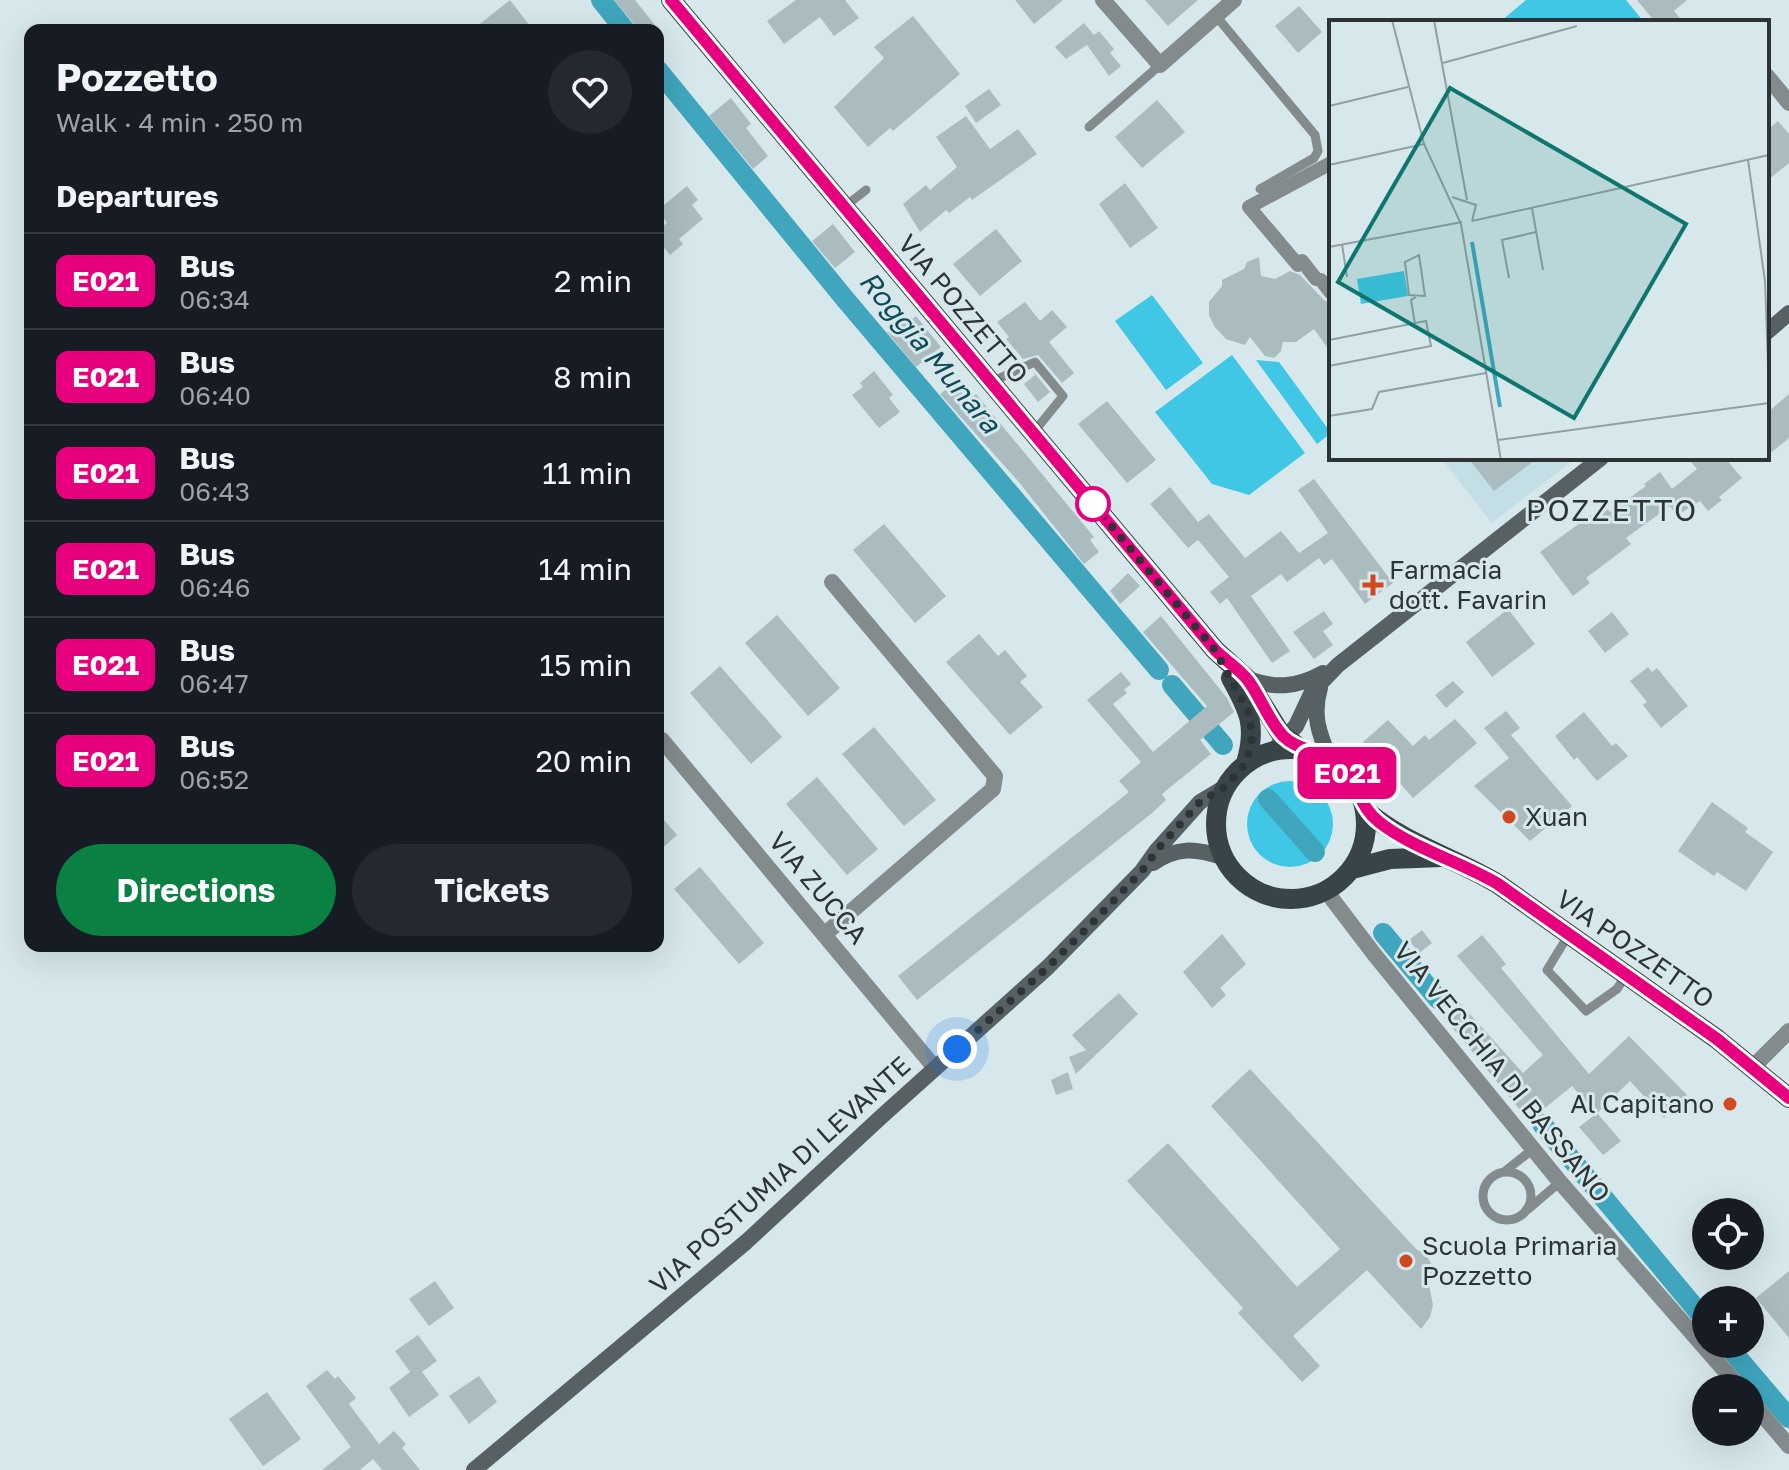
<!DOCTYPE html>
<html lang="en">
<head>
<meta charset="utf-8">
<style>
	:root { --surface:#171b24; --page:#242831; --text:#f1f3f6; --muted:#9ea1a6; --line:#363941; --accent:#0b8043 }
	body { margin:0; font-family:"Golos Text",sans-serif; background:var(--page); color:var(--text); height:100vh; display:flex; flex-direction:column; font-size:30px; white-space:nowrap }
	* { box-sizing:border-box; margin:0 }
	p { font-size:26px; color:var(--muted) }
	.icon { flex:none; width:44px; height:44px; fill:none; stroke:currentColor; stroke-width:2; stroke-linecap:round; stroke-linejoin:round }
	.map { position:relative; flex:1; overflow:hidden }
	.drawer { position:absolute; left:24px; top:24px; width:640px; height:928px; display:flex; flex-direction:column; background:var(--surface); border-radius:16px; box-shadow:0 8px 32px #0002 }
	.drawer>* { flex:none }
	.badge { padding:0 16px; border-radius:12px; font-size:28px; line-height:52px }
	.buttons { position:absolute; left:1692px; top:1198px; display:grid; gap:16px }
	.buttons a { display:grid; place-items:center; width:72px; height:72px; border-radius:50%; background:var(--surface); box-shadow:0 8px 32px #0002; font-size:40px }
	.you { position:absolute; width:40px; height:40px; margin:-20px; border:6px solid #fff; border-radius:50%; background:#1a73e8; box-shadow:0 0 0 12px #1a73e833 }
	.map>.badge { position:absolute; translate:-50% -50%; box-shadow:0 0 0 4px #fff }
	h2 { padding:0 32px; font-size:30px; line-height:72px }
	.round { display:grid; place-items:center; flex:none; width:84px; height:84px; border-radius:42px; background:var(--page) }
	.overview { display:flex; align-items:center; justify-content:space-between; height:136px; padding:0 32px }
	h1 { font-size:38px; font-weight:700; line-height:60px }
	.button { display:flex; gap:16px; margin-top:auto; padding:16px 32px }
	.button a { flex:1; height:92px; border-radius:48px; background:var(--accent); color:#fff; font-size:32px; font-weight:700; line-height:92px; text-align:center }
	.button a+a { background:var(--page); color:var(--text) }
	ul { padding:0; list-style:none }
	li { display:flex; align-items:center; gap:24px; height:96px; padding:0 32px; border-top:2px solid var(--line) }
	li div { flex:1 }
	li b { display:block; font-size:30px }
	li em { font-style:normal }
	li .badge { min-width:88px; font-weight:700; text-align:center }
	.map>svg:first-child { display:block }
</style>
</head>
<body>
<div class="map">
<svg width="1789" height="1470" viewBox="0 0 1789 1470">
	<rect width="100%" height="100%" fill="#d7e8ec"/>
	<path fill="#c4dee5" d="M1441 458H1576L1492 523Z"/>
	<path fill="#3fc7e5" d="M1526 0H1626L1644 22H1500Z
		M1152 295 1203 363 1166 390 1115 321Z
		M1232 355 1305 453 1249 495 1212 484 1155 412Z
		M1256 360 1279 362 1331 433 1317 444Z
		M1247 824a43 43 0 1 1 86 0a43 43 0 1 1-86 0Z"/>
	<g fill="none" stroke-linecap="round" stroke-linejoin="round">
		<path stroke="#3fa6be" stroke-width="20" d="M601 0 625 30
			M658 70 845 299 1159 670
			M1172 685 1223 745
			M1268 799 1315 852
			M1383 933 1438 999
			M1542 1124 1706 1321
			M1726 1344 1789 1418"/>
	</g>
	<path fill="#abbcc0" d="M510 0 533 30H472Z
		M614 0H635L659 30H639Z
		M796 0H845L859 18 834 36 820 17 784 44 767 21Z
		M1015 0H1063L1034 24Z
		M1145 0H1198L1168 26Z
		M1637 0H1687L1674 11 1683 22H1655Z
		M1299 6 1322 32 1298 53 1275 26Z
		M913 16 960 74 893 131 890 128 868 147 834 107 884 58 874 47Z
		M1084 23 1094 35 1099 31 1114 49 1110 53 1121 66 1109 76 1087 45 1066 59 1055 47Z
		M989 89 1001 105 976 123 965 106Z
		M731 98 751 124 746 128 768 156 753 169 709 116Z
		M1157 100 1185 132 1142 168 1115 137Z
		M966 116 990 149 1018 129 1037 154 972 200 970 197 949 213 946 210 920 232 903 204 926 185 930 190 957 167 936 137Z
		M1778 121 1789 134V163L1767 181V130Z
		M1125 183 1158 228 1130 248 1099 204Z
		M687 186 698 200 692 205 703 219 679 239 683 244 670 255 658 240V230L667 223 658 210Z
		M833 224 855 252 835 268 812 241Z
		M996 229 1022 261 980 296 953 264Z
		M1259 257 1261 276 1275 279 1290 271 1300 275 1324 300 1331 303V353L1314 329 1296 342H1283L1281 351 1274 358 1265 356 1250 337 1245 345 1226 339 1214 326 1209 315V302L1222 286V280L1244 269 1247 262Z
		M1025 302 1040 321 1052 310 1067 327 1049 342 1074 373 1062 383 1038 355 1023 359 1006 339 1009 337 997 322Z
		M916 316 941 347 916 367 887 332 904 319 907 323Z
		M874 371 893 395 889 398 900 412 879 428 852 395 863 387 860 383Z
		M1033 371 1050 392 1038 402 1024 384 1035 375Z
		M954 383 968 400 976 394 1094 537 1090 540 1099 552 1084 564 1018 481 940 394Z
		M1789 394V438L1767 456V413Z
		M1107 401 1156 460 1127 483 1078 424Z
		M1468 458H1538L1494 491Z
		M1688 458H1725L1742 478 1719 497 1722 500 1708 511 1700 501 1676 516 1670 506 1626 538 1631 544 1586 578 1590 583 1573 596 1540 552 1591 515 1594 520 1608 509 1610 512 1646 486 1644 484 1660 472 1672 489 1697 469Z
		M1314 479 1393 583 1365 604 1332 559 1324 565 1319 558 1287 582 1281 574 1251 596 1290 651 1272 663 1227 598 1220 604 1210 592 1229 577 1198 540 1188 548 1150 504 1170 487 1198 522 1209 514 1245 558 1281 531 1299 553 1328 533 1298 490Z
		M884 524 946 596 915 623 853 550Z
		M1128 573 1140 586 1120 604 1110 591Z
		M1508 609 1535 644 1492 677 1466 642Z
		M1324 611 1333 624 1323 631 1333 645 1314 659 1293 632Z
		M1612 612 1629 634 1605 653 1588 631Z
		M777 615 840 688 808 716 745 643Z
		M1161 616 1227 698 1234 712 1200 740 1211 754 1162 794 1166 800 1152 813 917 1000 898 976 1129 792 1119 781 1141 762 1087 700 1121 672 1131 684 1124 690 1127 693 1113 704 1153 752 1207 706 1143 632Z
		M979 634 998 656 1005 650 1027 676 1020 682 1043 707 1010 735 946 662Z
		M720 666 782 737 751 764 690 693Z
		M1648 667 1652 672 1657 668 1688 706 1661 728 1643 705 1647 702 1630 681Z
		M1453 681 1464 692 1446 708 1435 695Z
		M1506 711 1520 728 1511 735 1572 806 1530 841 1474 786 1509 758 1484 728Z
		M1584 712 1612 746 1616 743 1628 756 1597 781 1577 757 1574 760 1555 736Z
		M1455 719 1477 743 1413 798 1363 742 1388 720 1413 746 1425 735 1429 740Z
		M874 727 936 800 904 826 842 754Z
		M817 777 878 849 847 875 786 804Z
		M1712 802 1748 828 1745 832 1773 852 1746 891 1717 872 1714 876 1678 851Z
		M658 813 677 835 658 852Z
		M700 867 764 943 739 964 674 889Z
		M1422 930 1432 943 1419 953 1409 940Z
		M1222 934 1246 964 1220 988 1226 995 1212 1008 1183 972Z
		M1482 935 1506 964 1501 968 1589 1074 1629 1036 1687 1095 1664 1118 1630 1081 1597 1113 1621 1141 1603 1155 1579 1127 1596 1114 1572 1086 1529 1121 1442 1015 1458 1001 1523 1073 1543 1055 1457 956Z
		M1119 993 1138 1014 1076 1074 1069 1057 1086 1050 1072 1035Z
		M1250 1069 1416 1249 1426 1255 1434 1268 1429 1285 1433 1305 1430 1317 1421 1329 1367 1270 1293 1336 1320 1366 1302 1382 1238 1313 1243 1308 1127 1181 1168 1143 1297 1287 1340 1249 1211 1106Z
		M1068 1072 1073 1089 1056 1095 1051 1080Z
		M1789 1271V1338L1756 1298Z
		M435 1281 454 1308 429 1326 409 1299Z
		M418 1335 437 1361 422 1372 439 1395 409 1417 389 1388 410 1372 395 1351Z
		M327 1370 335 1379 338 1376 356 1398 349 1404 379 1444 394 1431 406 1444 402 1448 420 1470H382L373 1459 360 1470H322L351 1447 306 1386Z
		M479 1376 497 1402 469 1424 449 1396Z
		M267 1392 301 1439 263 1466 229 1419Z"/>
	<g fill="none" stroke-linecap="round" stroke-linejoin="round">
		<path stroke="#848b8d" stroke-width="9" d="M1216 16 1315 135 1318 151 1314 158 1260 189
			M1089 127 1160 65
			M844 207 866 190
			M991 382 1035 362 1063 396 1033 433
			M1569 934 1547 970 1586 1011 1617 989 1626 975
			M1504 1172 1533 1149
			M1483 1196a24 24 0 1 1 48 0a24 24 0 1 1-48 0Z
			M1527 1210 1560 1182"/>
		<path stroke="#848b8d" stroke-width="14" d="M1331 163 1249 207 1298 265 1302 261 1316 279 1321 280 1331 293"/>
		<path stroke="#848b8d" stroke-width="16" d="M1103 0 1160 65 1234 0
			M1767 76 1789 103
			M662 740 930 1062 937 1066
			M1326 891 1374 954 1560 1182 1740 1388
			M825 934 993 789 995 776 832 582
			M1754 1066 1789 1031
			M1750 1400 1789 1446"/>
		<path stroke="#576164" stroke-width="16" d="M1767 332 1789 313
			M1246 678C1274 689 1296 688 1323 673
			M1320 688C1312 715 1319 734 1330 759
			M1274 750 1296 726 1312 692 1338 665 1601 458
			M1153 863C1177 847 1195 848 1222 857
			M474 1470 746 1242 881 1117 1048 967 1142 871 1157 850 1200 802 1225 787"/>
		<path stroke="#384447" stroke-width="20" d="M671 0 1215 650 1246 678 1281 734 1301 749
			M1231 678C1249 710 1257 726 1246 763
			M1216 824a75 75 0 1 1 150 0a75 75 0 1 1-150 0Z
			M1366 811C1405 844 1455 858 1498 884L1717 1039 1789 1098
			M1352 869 1390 859 1442 857"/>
	</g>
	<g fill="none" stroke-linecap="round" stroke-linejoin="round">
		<defs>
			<path id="line" d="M671 0 1215 650C1225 660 1238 668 1247 679 1261 697 1268 720 1283 736 1297 750 1316 749 1332 760 1359 779 1357 805 1379 822 1412 848 1461 862 1498 884L1717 1039 1789 1098"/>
		</defs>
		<use href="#line" stroke="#fff" stroke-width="18"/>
		<use href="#line" stroke="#e6007e" stroke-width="12"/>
		<path stroke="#2d3436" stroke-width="8" stroke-dasharray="0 14.4" d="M957 1049 1048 967 1093 922 1142 871 1157 850 1200 802 1225 787 1246 763 1252 743 1250 715 1215 650 1093 504"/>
	</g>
	<circle fill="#fff" stroke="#e6007e" stroke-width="4" cx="1093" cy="504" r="16"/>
	<g fill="#d14820" stroke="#d7e8ec" stroke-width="3">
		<path d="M1369 573h8v8h8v8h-8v8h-8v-8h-8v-8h8z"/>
		<circle cx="1509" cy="817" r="8"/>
		<circle cx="1730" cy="1104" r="8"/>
		<circle cx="1406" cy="1261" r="8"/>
	</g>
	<g text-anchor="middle" stroke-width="6" stroke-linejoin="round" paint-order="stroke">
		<g font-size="26" fill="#2d3436" stroke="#d7e8ec">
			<text transform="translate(963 309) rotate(50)" y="9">VIA POZZETTO</text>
			<text transform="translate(818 888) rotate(50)" y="9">VIA ZUCCA</text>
			<text transform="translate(1635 949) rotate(35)" y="9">VIA POZZETTO</text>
			<text transform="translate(1502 1072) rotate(51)" y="9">VIA VECCHIA DI BASSANO</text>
			<text transform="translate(780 1175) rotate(-42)" y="9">VIA POSTUMIA DI LEVANTE</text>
		</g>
		<g font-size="26" fill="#2d3436" stroke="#d7e8ec" text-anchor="start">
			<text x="1389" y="579">Farmacia<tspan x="1389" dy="30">dott. Favarin</tspan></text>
			<text x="1525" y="826">Xuan</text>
			<text x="1714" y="1113" text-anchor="end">Al Capitano</text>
			<text x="1422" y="1255">Scuola Primaria<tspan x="1422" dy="30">Pozzetto</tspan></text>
		</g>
		<g font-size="28" font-style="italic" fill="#104b58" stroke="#d7e8ec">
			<text transform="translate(930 352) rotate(50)" y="10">Roggia Munara</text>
		</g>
		<g font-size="30" letter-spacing="2" fill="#2d3436" stroke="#d7e8ec">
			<text x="1612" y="521">POZZETTO</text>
		</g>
	</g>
	<g transform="translate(1329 20)">
		<rect width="440" height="440" fill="#d7e8ec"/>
		<path d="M75 251 79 276 32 284 28 259Z" fill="#3fc7e5"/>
		<path fill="none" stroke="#3fa6be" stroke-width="4" d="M143 222 171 387"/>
		<path fill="none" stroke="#93a0a3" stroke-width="2" d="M63 0 95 124 132 204 172 440M105 0 138 180M114 43 248 6M0 86 79 67M419 140 436 261 440 371M0 145 95 124M123 177 147 185 143 201M203 188 214 250M143 201 440 135M13 224 18 257M0 227 133 202M90 235 96 276 80 275 76 242ZM180 258 173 220 207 212M86 304 82 280 87 277M0 320 97 301 102 326 0 346M0 396 43 389 50 372 157 353M169 420 440 383"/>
		<path fill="#0f766e" fill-opacity="0.15" stroke="#0f766e" stroke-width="4" d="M121 68 357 204 245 398 9 262Z"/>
		<rect width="440" height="440" fill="none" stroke="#2d3436" stroke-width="4"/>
	</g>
</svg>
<div class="buttons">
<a><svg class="icon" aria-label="locate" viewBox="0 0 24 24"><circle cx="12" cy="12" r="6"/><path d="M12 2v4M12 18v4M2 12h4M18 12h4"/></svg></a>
<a>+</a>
<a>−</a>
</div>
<div class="you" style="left:957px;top:1049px"></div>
<b class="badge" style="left:1347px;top:773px;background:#e6007e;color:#fff">E021</b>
<section class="drawer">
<div class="overview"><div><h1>Pozzetto</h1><p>Walk · 4 min · 250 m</p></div><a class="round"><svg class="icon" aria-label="heart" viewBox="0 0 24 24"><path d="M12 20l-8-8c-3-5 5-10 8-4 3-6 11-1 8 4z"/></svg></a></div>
<h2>Departures</h2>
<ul>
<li><span class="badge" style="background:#e6007e;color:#fff">E021</span><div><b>Bus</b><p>06:34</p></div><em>2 min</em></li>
<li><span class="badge" style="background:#e6007e;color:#fff">E021</span><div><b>Bus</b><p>06:40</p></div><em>8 min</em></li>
<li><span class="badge" style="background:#e6007e;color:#fff">E021</span><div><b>Bus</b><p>06:43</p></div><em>11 min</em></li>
<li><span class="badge" style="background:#e6007e;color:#fff">E021</span><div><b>Bus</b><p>06:46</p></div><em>14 min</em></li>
<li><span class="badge" style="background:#e6007e;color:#fff">E021</span><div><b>Bus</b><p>06:47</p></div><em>15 min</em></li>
<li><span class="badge" style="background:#e6007e;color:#fff">E021</span><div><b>Bus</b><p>06:52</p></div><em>20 min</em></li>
</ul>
<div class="button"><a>Directions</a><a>Tickets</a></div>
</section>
</div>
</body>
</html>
